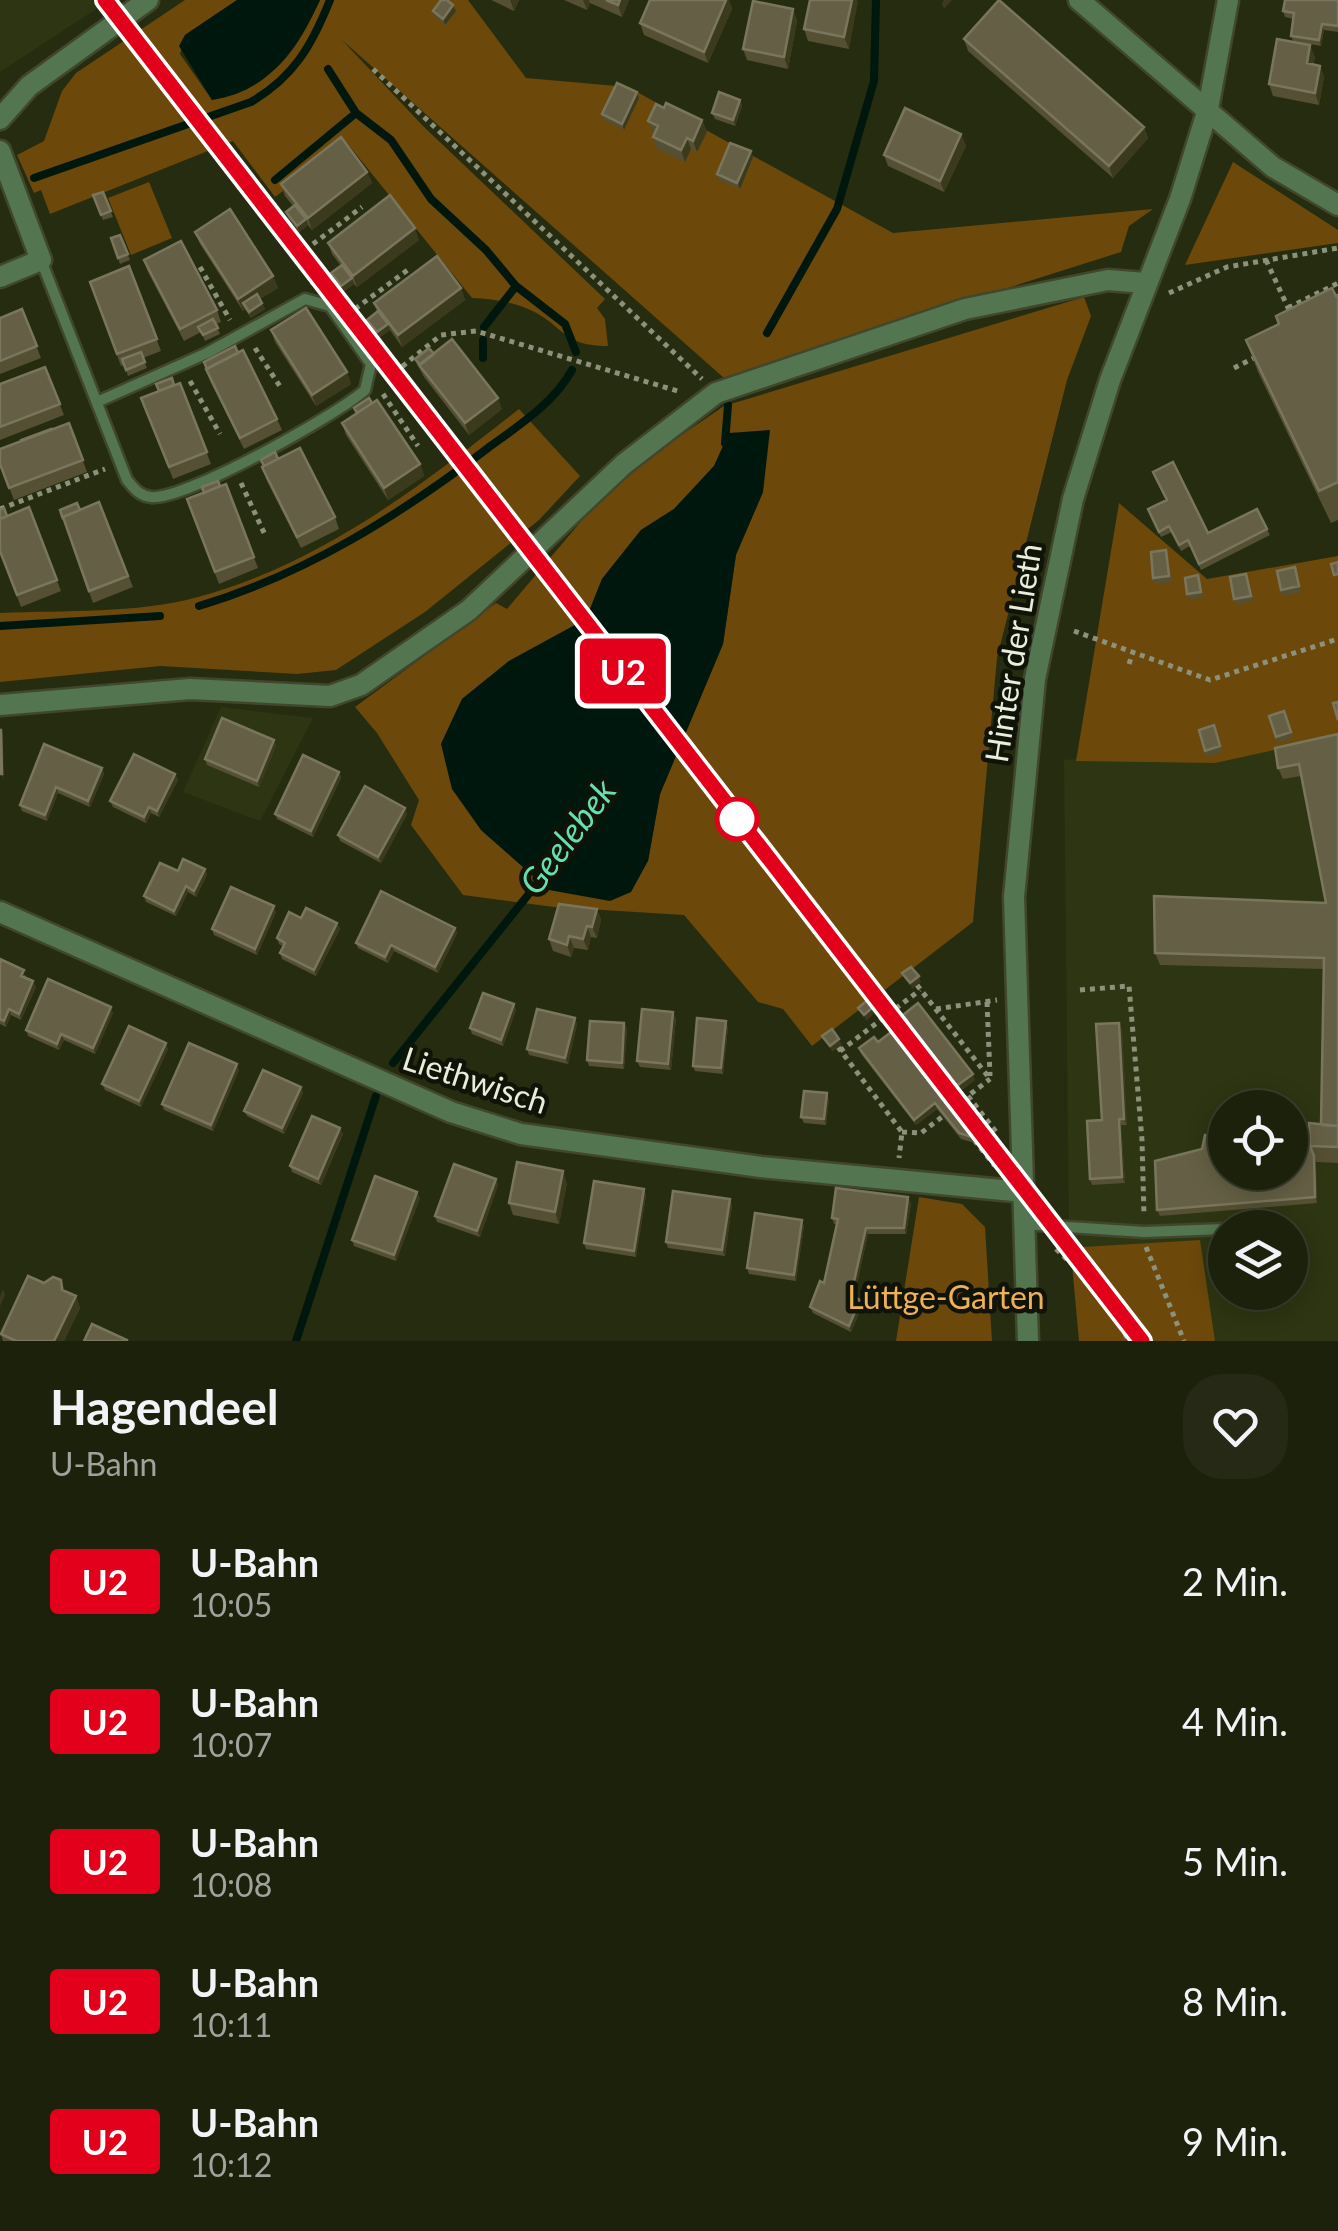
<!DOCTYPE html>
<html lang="de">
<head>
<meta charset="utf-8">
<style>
	:root { --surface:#1c210c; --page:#252915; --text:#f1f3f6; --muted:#a0a39d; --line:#3a3e2d }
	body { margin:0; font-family:Lato,sans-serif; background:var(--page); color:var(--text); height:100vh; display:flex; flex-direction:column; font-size:38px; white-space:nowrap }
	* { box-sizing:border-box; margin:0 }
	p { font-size:32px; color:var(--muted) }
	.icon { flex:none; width:55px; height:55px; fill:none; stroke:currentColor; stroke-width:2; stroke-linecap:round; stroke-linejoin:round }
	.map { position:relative; height:1341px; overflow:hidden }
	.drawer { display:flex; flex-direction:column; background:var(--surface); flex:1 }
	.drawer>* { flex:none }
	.badge { padding:0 20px; border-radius:8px; font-size:35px; line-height:65px }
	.tools { position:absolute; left:1208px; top:1090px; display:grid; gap:20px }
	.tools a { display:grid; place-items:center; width:100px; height:100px; border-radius:50%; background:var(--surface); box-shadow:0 5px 25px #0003,0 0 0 2px var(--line); font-size:50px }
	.map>.badge { position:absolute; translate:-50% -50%; box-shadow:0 0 0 5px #fff }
	.round { display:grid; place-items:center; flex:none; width:105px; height:105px; border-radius:40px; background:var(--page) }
	.headline { display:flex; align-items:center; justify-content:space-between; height:170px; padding:0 50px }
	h1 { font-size:48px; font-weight:700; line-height:75px }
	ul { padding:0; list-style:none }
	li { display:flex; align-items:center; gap:30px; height:140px; padding:0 50px }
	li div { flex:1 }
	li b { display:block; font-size:38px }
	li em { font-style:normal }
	li .badge { min-width:110px; font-weight:700; text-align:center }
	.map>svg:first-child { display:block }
</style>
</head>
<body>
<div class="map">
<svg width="1338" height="1341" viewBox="0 0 1338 1341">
	<rect width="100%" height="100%" fill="#262c10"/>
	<path fill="#2e3512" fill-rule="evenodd" d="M0 0H110L0 72Z
		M221 707 313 718 260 821 183 792Z
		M1338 736V1341H1149L1109 1274 1069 1232 1064 760ZM1225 1108H1290V1172H1225ZM1225 1228H1290V1292H1225Z"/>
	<path fill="#6c480b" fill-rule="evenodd" d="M185 0H237L185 35 180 54 212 100C275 80 293 59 320 0H468L526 78 628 87 893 233 1153 209 1129 226 1121 252 724 378 342 40 423 126 605 299 597 308 605 319 608 346C560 346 565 325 528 309 510 301 491 299 472 298L347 143 275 197 233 141 50 214 41 190 34 193 17 155 44 141 62 91 76 73Z
		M1233 162 1338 230V243L1185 265Z
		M149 182 172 238 131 255 108 198Z
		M1084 297 1091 316 1067 380 997 658 973 922 812 1046 783 1009 758 1002 684 915 554 907 463 895 411 825 419 800 377 733 355 707 496 603 507 609 616 480 724 406ZM729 433 763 492 736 554 723 644 660 794 648 861 549 890 481 830 441 744 462 699 509 661 586 619 602 579 641 530 674 509 714 466Z
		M519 409 580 476 539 520 425 612 336 670 297 674 160 666 0 682V613C64 610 136 614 198 597 320 564 421 486 519 409Z
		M1119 503 1207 579 1338 556V736L1215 763 1076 761Z
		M919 1197 962 1204 985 1227 992 1341H896Z
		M1069 1232 1083 1247 1200 1240 1215 1341H1079Z"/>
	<path fill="#00170e" d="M237 0H320C297 49 270 91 212 100L179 46 185 35Z
		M770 430 763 492 736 555 723 644 660 794 648 861 631 892 610 901 549 890 481 830 452 789 441 744 462 699 509 661 586 619 602 579 641 530 674 509 714 466 729 433Z"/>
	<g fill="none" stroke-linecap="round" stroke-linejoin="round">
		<path stroke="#00170e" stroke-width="8" d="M328 69 356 113 391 140 431 199 486 250 516 286 565 324 576 352
			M34 178 251 102C294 77 312 45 330 0
			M275 180 356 113
			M484 327 516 286
			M767 333 837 209 874 81 876 0
			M483 358V340
			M725 443 728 405
			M199 606C306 574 400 515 488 448 518 426 554 403 572 370
			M0 626 160 616
			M393 1063 544 875
			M296 1341 376 1096"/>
		<defs>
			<path id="lane" d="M41 260 127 480C134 488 139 496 151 497 184 501 337 415 365 390L371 364 330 306 305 299 207 353 97 402
				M1022 1224 1144 1232 1225 1229"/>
			<path id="street" d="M1079 0 1273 167 1338 205
				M0 119 29 86 148 0
				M0 151 41 260 0 277
				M0 705 190 689 330 696 361 685 469 610 624 464 716 393 965 309 1108 280 1145 283
				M0 912 451 1112 521 1134 761 1167 1024 1192
				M1028 1341 1014 897 1035 679 1073 499 1110 380 1180 199 1208 109 1228 0"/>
		</defs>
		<use href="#lane" stroke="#41472d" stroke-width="15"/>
		<use href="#street" stroke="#41472d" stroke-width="25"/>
		<path stroke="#8b917a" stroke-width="5" stroke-dasharray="5 5" stroke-linecap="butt" d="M373 69 702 379
			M248 192 313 276V286
			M297 256 362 207
			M1266 260 1290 312
			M200 267 230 320
			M1169 293 1227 267 1338 248
			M1288 308 1338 283
			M355 309 409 269
			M255 348 281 388
			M1234 368 1256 357
			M385 373 393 374 441 335 476 331 681 392
			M393 374 408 383 437 419
			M190 381 220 434
			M383 394 418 446
			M241 483 266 537
			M0 509 105 469
			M1074 631 1210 680 1338 639
			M1129 664 1133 652
			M917 985 990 1079
			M1080 990 1129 986 1142 1140 1144 1216
			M987 1002 990 1076
			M936 1009 997 1000
			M838 1047 902 1132 899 1158
			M840 1051 920 990
			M968 1096 997 1133
			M955 1106 990 1079
			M902 1132 921 1133 947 1113
			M974 1140 995 1166
			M1146 1247 1184 1341
			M1056 1249 1097 1288 1129 1341"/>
		<use href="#lane" stroke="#537650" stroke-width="10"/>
		<use href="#street" stroke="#537650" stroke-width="20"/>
	</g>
	<path fill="#554f33" d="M491 0H519L514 11Z
		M564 0H629L622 17 590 3 587 10Z
		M650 0H729L732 9 708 63 644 35 640 23Z
		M810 0H857L849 49 808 41 804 29Z
		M1338 0V32L1324 30 1321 46 1293 41 1291 36 1294 19 1285 17 1283 11Z
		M793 9 797 21 788 69 747 60 743 49Z
		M433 11H456L445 25 435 17Z
		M964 39 1144 127 1148 138 1113 178 968 51Z
		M1315 57 1313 65 1320 66 1324 77 1319 105 1273 96 1269 84Z
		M637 92 639 98 624 130 604 120 602 114Z
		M740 100 742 106 735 126 715 119 712 113Z
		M664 108 702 120 707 132 697 152 691 149 685 162 657 149 653 137 654 133 648 121Z
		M961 134 966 146 944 192 888 166 884 155Z
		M753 157 740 189 719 180 717 174Z
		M367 172 372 183 312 230 308 225 299 232 288 218 286 212 293 206 285 196 281 184Z
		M103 192 113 217 103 220 93 195Z
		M195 232 273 276 278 288 260 299 265 309 251 318 245 309 243 311 200 244Z
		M120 235 130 260 120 264 111 238Z
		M419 240 357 287 354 284 343 292 333 279 331 273 341 266 332 254 328 243Z
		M144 260 217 310 221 322 216 324 220 334 205 341 201 332 184 341 148 272Z
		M129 266 161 351 143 358 147 368 128 376 124 365 121 366 90 282Z
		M461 288 465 300 402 347 390 330 379 338 369 326 367 320 377 312 374 303Z
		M1338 295V520L1331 523 1258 372 1246 340Z
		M22 309 41 358 0 374V318Z
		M271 330 347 372 351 384 316 406 275 342Z
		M434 354 502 409 469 435 424 377 417 364 415 359Z
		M45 367 64 415 0 440V383Z
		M206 369 277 419 282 430 244 449 210 381Z
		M180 383 211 464 173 479 141 398Z
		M354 408 420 464 424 476 388 500 346 435 342 423 356 414Z
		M69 423 87 472 14 500 0 464 51 430Z
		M278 459 335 517 339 529 301 548 266 479 262 467Z
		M226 484 258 568 219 584 187 499Z
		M99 502 133 587 93 603 60 510H80Z
		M29 507 61 591 21 607 0 552 7 516Z
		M1150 515 1208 533 1267 529 1270 535 1201 570 1190 546 1181 551 1172 532 1161 537Z
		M1166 550 1172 582 1156 584 1153 578Z
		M1297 573 1301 592 1283 596 1281 590Z
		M1246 574 1253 601 1237 605 1234 599Z
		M1198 575 1203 597 1190 600 1187 594Z
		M1284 711 1293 738 1278 743 1276 737Z
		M1214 725 1222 752 1207 757 1199 730Z
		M1338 734V1163L1316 1162 1317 1203 1160 1216 1157 1210 1309 1135 1321 1125 1324 969 1160 965 1155 953 1326 903 1301 776 1283 779 1278 768Z
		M274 740 276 746 259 787 207 765 205 759Z
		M102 768 104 774 90 807 58 793 47 821 22 811 20 805Z
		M339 772 341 778 313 837 277 819 275 814Z
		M175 774 178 780 159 817 151 813 146 823 113 807 110 801Z
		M407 814 381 863 340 841 338 835Z
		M205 869 207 875 196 897 188 892 176 916 146 902 144 896 178 871Z
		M597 909 601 920 597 938 591 937 588 950 574 948 571 957 553 951 549 939Z
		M276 912 257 955 214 935 212 929Z
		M301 918 337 923 340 929 316 976 282 959 280 953 284 947 279 944 277 938Z
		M455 928 457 933 438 973 394 951 388 963 358 948 356 943Z
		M0 959 26 976 25 978 36 987 21 1020 11 1015 6 1027 0 1024Z
		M514 1004 516 1010 503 1046 472 1034 470 1028Z
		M113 1013 95 1054 64 1040 59 1050 28 1036 26 1030Z
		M903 1015 975 1080 955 1095 975 1121 978 1127V1144L961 1139 937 1109 916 1125 861 1054 859 1048 878 1042 905 1021Z
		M676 1018 671 1070 640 1067 637 1061Z
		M624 1023 627 1029 624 1069 589 1066 587 1060Z
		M577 1024 568 1064 529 1055 527 1049Z
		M728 1027 723 1074 695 1071 693 1066Z
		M1122 1029 1127 1125H1121L1125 1183 1092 1185 1090 1179Z
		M168 1049 141 1107 105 1090 102 1084Z
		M239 1070 213 1131 164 1110 162 1104Z
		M301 1087 303 1093 284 1134 247 1116 244 1111Z
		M829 1099 826 1125 804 1123 801 1117Z
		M343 1134 321 1185 292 1172 290 1166Z
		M496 1179 498 1185 480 1237 437 1222 435 1216Z
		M567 1183 559 1224 513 1215 509 1203Z
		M646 1195 636 1257 586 1249 584 1243Z
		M420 1198 396 1261 354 1246 352 1240Z
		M911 1203 906 1234H868L854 1297 860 1300 862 1306 851 1332 813 1313 810 1307 824 1283 837 1224H834L832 1218Z
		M732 1205 725 1256 668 1248 666 1242Z
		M804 1226 796 1281 749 1274 747 1268Z
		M61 1280 65 1291 76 1296 80 1308 64 1341H3L1 1334 44 1283Z"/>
	<path fill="#3c3a1d" d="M510 0H519L514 11Z
		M583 0H589L590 3 587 10Z
		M620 0H629L622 17 618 5Z
		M726 0H729L732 9 708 63 704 52Z
		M852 0H857L858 2 849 49 844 37Z
		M944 0H952L944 9 942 3Z
		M453 5 456 11 445 25 443 19Z
		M793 9 797 21 788 69 784 57Z
		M1322 24 1324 30 1321 46 1319 40Z
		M1310 45 1315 57 1311 75 1307 63Z
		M1320 66 1324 77 1319 105 1315 93Z
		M637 92 639 98 624 130 622 124Z
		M740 100 742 106 735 126 733 120Z
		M702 120 707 132 697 152 693 141Z
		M1144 127 1148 138 1113 178 1109 166Z
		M961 134 966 146 944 192 940 181Z
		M687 138 691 149 685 162 681 150Z
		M751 151 753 157 740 189 737 183Z
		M367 172 372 183 312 230 308 218Z
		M306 219 308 225 299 232 297 226Z
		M415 228 419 240 357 287 353 276Z
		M273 276 278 288 246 308 243 303 245 309 243 311 238 299Z
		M352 278 354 284 343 292 341 286Z
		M461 288 465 300 402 347 398 335Z
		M262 303 265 309 251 318 249 312Z
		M388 324 390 330 379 338 377 332Z
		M347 372 351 384 316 406 312 395Z
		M498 398 502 409 469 435 465 423Z
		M420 464 424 476 388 500 384 488Z
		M1 730 3 735 4 780 2 774Z
		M274 740 276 746 259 787 257 781Z
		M102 768 104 774 90 807 88 801Z
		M339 772 341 778 313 837 311 831Z
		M175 774 178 780 159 817 157 811Z
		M56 787 58 793 47 821 45 815Z
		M149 807 151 813 146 823 144 817Z
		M405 808 407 814 381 863 378 857Z
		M205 869 207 875 196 897 194 891Z
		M186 886 188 892 176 916 174 911Z
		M274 906 276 912 257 955 255 949Z
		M597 909 601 920 597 938 592 927Z
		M337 923 340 929 316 976 314 970Z
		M587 926 591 937 588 950 583 939Z
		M455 928 457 933 438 973 435 967Z
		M569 936 574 948 571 957 567 945Z
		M391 945 394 951 388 963 385 957Z
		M919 976 921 982 912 989 910 983Z
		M33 981 36 987 21 1020 19 1014Z
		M880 1001 882 1007 866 1021 864 1015Z
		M514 1004 516 1010 503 1046 501 1040Z
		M111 1007 113 1013 95 1054 93 1048Z
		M9 1009 11 1015 6 1027 4 1021Z
		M673 1012 676 1018 671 1070 668 1064Z
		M575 1018 577 1024 568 1064 565 1058Z
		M726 1021 728 1027 723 1074 721 1068Z
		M624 1023 627 1029 624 1069 622 1063Z
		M1119 1023 1122 1029 1127 1125 1124 1119Z
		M61 1034 64 1040 59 1050 57 1044Z
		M839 1039 842 1045 832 1052 830 1046Z
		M166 1043 168 1049 141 1107 139 1101Z
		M237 1064 239 1070 213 1131 211 1125Z
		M973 1074 975 1080 953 1096 951 1090Z
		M301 1087 303 1093 284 1134 282 1128Z
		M827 1093 829 1099 826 1125 824 1119Z
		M935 1103 937 1109 916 1125 914 1120Z
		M1119 1119 1121 1125 1125 1183 1122 1177Z
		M340 1128 343 1134 321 1185 318 1179Z
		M1314 1156 1316 1162 1317 1203 1315 1197Z
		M563 1171 567 1183 559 1224 555 1212Z
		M496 1179 498 1185 480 1237 477 1231Z
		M644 1189 646 1195 636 1257 634 1251Z
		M417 1192 420 1198 396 1261 394 1255Z
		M908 1197 911 1203 906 1234 904 1228Z
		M730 1199 732 1205 725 1256 722 1250Z
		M802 1220 804 1226 796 1281 794 1275Z
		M866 1228 868 1234 853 1301 851 1295Z
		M3 1289 5 1295 0 1306V1296Z
		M76 1296 80 1308 64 1341H54Z
		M860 1300 862 1306 851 1332 849 1326Z"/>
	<path fill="#656045" stroke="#79765d" stroke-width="2.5" d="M441 0H447L453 5 443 19 433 11Z
		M606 0H620L618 5Z
		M650 0H726L704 52 640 23Z
		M810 0H852L844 37 804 29Z
		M999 0 1144 127 1109 166 964 39Z
		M1285 0H1338V26L1322 24 1319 40 1291 36 1294 13 1283 11Z
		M753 1 793 9 784 57 743 49Z
		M1277 39 1310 45 1307 63 1320 66 1315 93 1269 84Z
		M617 83 637 92 622 124 602 114Z
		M719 92 740 100 733 120 712 113Z
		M666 103 702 120 693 141 687 138 681 150 653 137 658 126 648 121 656 104 664 108Z
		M905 108 961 134 940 181 884 155Z
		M341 137 367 172 308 218 281 184Z
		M730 143 751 151 737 183 717 174Z
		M103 192 111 211 101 215 93 195Z
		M390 195 415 228 353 276 328 243Z
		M295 205 306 219 297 226 286 212Z
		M230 209 273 276 238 299 195 232Z
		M120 235 128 254 118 258 111 238Z
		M181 241 217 310 180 329 144 260Z
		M437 256 461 288 398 335 374 303Z
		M342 265 352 278 341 286 331 273Z
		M129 266 157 339 117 354 90 282Z
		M1332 288 1336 296 1338 295V482L1319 491 1246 340 1279 324 1276 316Z
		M257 294 262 303 249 312 243 303Z
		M306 308 347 372 312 395 271 330Z
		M22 309 37 346 0 361V318Z
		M378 311 388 324 377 332 367 320Z
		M213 319 218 328 203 335 198 327Z
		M452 339 498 398 465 423 419 365Z
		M235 346 238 353 207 369 204 362Z
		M429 348 434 354 420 365 415 359Z
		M243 350 277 419 240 438 206 369Z
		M141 352 145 362 126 370 122 359Z
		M45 367 60 404 0 427V384Z
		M172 378 174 385 159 391 156 384Z
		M180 383 207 452 169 467 141 398Z
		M369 398 372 403 357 413 354 408Z
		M377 400 420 464 384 488 342 423Z
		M69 423 83 460 9 488 0 464V449Z
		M51 429V430L21 441V440Z
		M300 448 335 517 297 537 262 467Z
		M275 452 278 459 264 466 261 460Z
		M1173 462 1208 533 1257 509 1267 529 1199 564 1188 540 1179 545 1169 526 1159 532 1148 509 1167 500 1153 472Z
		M218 481 220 486 204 493 202 487Z
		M226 484 254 557 215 572 187 499Z
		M99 502 128 576 89 591 63 517Z
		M77 503 80 510 63 517V519L60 510Z
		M29 507 57 580 17 595 0 551V519Z
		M4 508 7 516 0 519V510Z
		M1166 550 1169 576 1153 578 1151 552Z
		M1338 562V574L1334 575 1331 564Z
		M1295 567 1299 586 1281 590 1277 571Z
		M1246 574 1251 596 1234 599 1230 577Z
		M1198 575 1201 592 1187 594 1185 578Z
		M1338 702V720L1333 703Z
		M1284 711 1291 732 1276 737 1269 716Z
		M222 718 274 740 257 781 205 759Z
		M1214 725 1220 746 1205 751 1199 730Z
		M1 730 2 774H0V730Z
		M1338 734V1126L1321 1125 1324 958 1155 953 1154 896 1326 903 1299 764 1278 768 1275 748Z
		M44 744 102 768 88 801 56 787 45 815 20 805Z
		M134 754 175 774 157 811 149 807 144 817 110 801Z
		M303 755 339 772 311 831 275 814Z
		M365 786 405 808 378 857 338 835Z
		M183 859 205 869 194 891 186 886 174 911 144 896 160 863 178 871Z
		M231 887 274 906 255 949 212 929Z
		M381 891 455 928 435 967 391 945 385 957 356 943Z
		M559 904 597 909 592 927 587 926 583 939 569 936 567 945 549 939Z
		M306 908 337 923 314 970 280 953 285 943 277 938 289 912 301 918Z
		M0 959 24 970 21 976 33 981 19 1014 9 1009 4 1021 0 1019Z
		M911 967 919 976 910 983 902 973Z
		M48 979 111 1007 93 1048 61 1034 57 1044 26 1030Z
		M483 993 514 1004 501 1040 470 1028Z
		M875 994 880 1001 864 1015 858 1008Z
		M918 1003 973 1074 951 1090 975 1121V1138L959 1133 935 1103 914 1120 859 1048 874 1037 878 1042 907 1020 903 1015Z
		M537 1009 575 1018 565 1058 527 1049Z
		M642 1009 673 1012 668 1064 637 1061Z
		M697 1018 726 1021 721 1068 693 1066Z
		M590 1021 624 1023 622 1063 587 1060Z
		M1119 1023 1124 1119H1119L1122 1177 1090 1179 1087 1121 1102 1120 1096 1024Z
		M129 1026 166 1043 139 1101 102 1084Z
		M832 1029 839 1039 830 1046 822 1036Z
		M189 1043 237 1064 211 1125 162 1104Z
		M263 1070 301 1087 282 1128 244 1111Z
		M804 1091 827 1093 824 1119 801 1117Z
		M312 1116 340 1128 318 1179 290 1166Z
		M1309 1123 1338 1126V1147L1310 1146Z
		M1205 1135H1225V1172H1290V1135H1309L1310 1146 1314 1156 1315 1197 1157 1210 1155 1161 1202 1149Z
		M517 1162 563 1171 555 1212 509 1203Z
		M454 1164 496 1179 477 1231 435 1216Z
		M375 1176 417 1192 394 1255 352 1240Z
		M594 1181 644 1189 634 1251 584 1243Z
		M836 1188 908 1197 904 1228H866L851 1295 860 1300 849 1326 810 1307 820 1281 824 1283 838 1219 832 1218Z
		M673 1191 730 1199 722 1250 666 1242Z
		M755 1213 802 1220 794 1275 747 1268Z
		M28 1276 44 1283 53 1277 61 1280 62 1290 76 1296 54 1341H16L1 1334Z
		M92 1324 127 1340V1341H84Z"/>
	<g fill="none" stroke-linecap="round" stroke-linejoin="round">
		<defs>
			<path id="line" d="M105 0 1142 1341"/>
		</defs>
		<use href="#line" stroke="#fff" stroke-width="22"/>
		<use href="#line" stroke="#e2001a" stroke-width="15"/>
	</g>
	<circle fill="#fff" stroke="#e2001a" stroke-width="5" cx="737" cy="819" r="20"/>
	<g text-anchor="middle" stroke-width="9" stroke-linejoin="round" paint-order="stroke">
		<g font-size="32" fill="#e8eddc" stroke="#101307">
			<text transform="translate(1014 653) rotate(-81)" y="11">Hinter der Lieth</text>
			<text transform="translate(475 1081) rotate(18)" y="11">Liethwisch</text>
		</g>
		<g font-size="32" fill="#efb155" stroke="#101307">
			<text x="946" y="1309">Lüttge-Garten</text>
		</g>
		<g font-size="35" font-style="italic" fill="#65dfb0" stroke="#101307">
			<text transform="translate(568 837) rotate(-53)" y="12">Geelebek</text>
		</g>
	</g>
</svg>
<div class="tools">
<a><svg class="icon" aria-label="locate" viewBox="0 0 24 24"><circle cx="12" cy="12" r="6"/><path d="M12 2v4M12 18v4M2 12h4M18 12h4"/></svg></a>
<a><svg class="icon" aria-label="layers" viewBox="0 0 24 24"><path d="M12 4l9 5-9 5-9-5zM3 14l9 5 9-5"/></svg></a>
</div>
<b class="badge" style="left:623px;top:671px;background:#e2001a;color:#fff">U2</b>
</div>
<section class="drawer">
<div class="headline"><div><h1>Hagendeel</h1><p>U-Bahn</p></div><a class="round"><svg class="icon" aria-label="heart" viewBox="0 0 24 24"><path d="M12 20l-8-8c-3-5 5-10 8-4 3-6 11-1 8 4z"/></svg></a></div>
<ul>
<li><span class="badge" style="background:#e2001a;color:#fff">U2</span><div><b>U-Bahn</b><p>10:05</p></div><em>2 Min.</em></li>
<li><span class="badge" style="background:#e2001a;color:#fff">U2</span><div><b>U-Bahn</b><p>10:07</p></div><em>4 Min.</em></li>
<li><span class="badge" style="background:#e2001a;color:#fff">U2</span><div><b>U-Bahn</b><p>10:08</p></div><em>5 Min.</em></li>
<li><span class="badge" style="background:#e2001a;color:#fff">U2</span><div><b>U-Bahn</b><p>10:11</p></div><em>8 Min.</em></li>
<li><span class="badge" style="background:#e2001a;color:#fff">U2</span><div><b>U-Bahn</b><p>10:12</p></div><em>9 Min.</em></li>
</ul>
</section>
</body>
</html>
